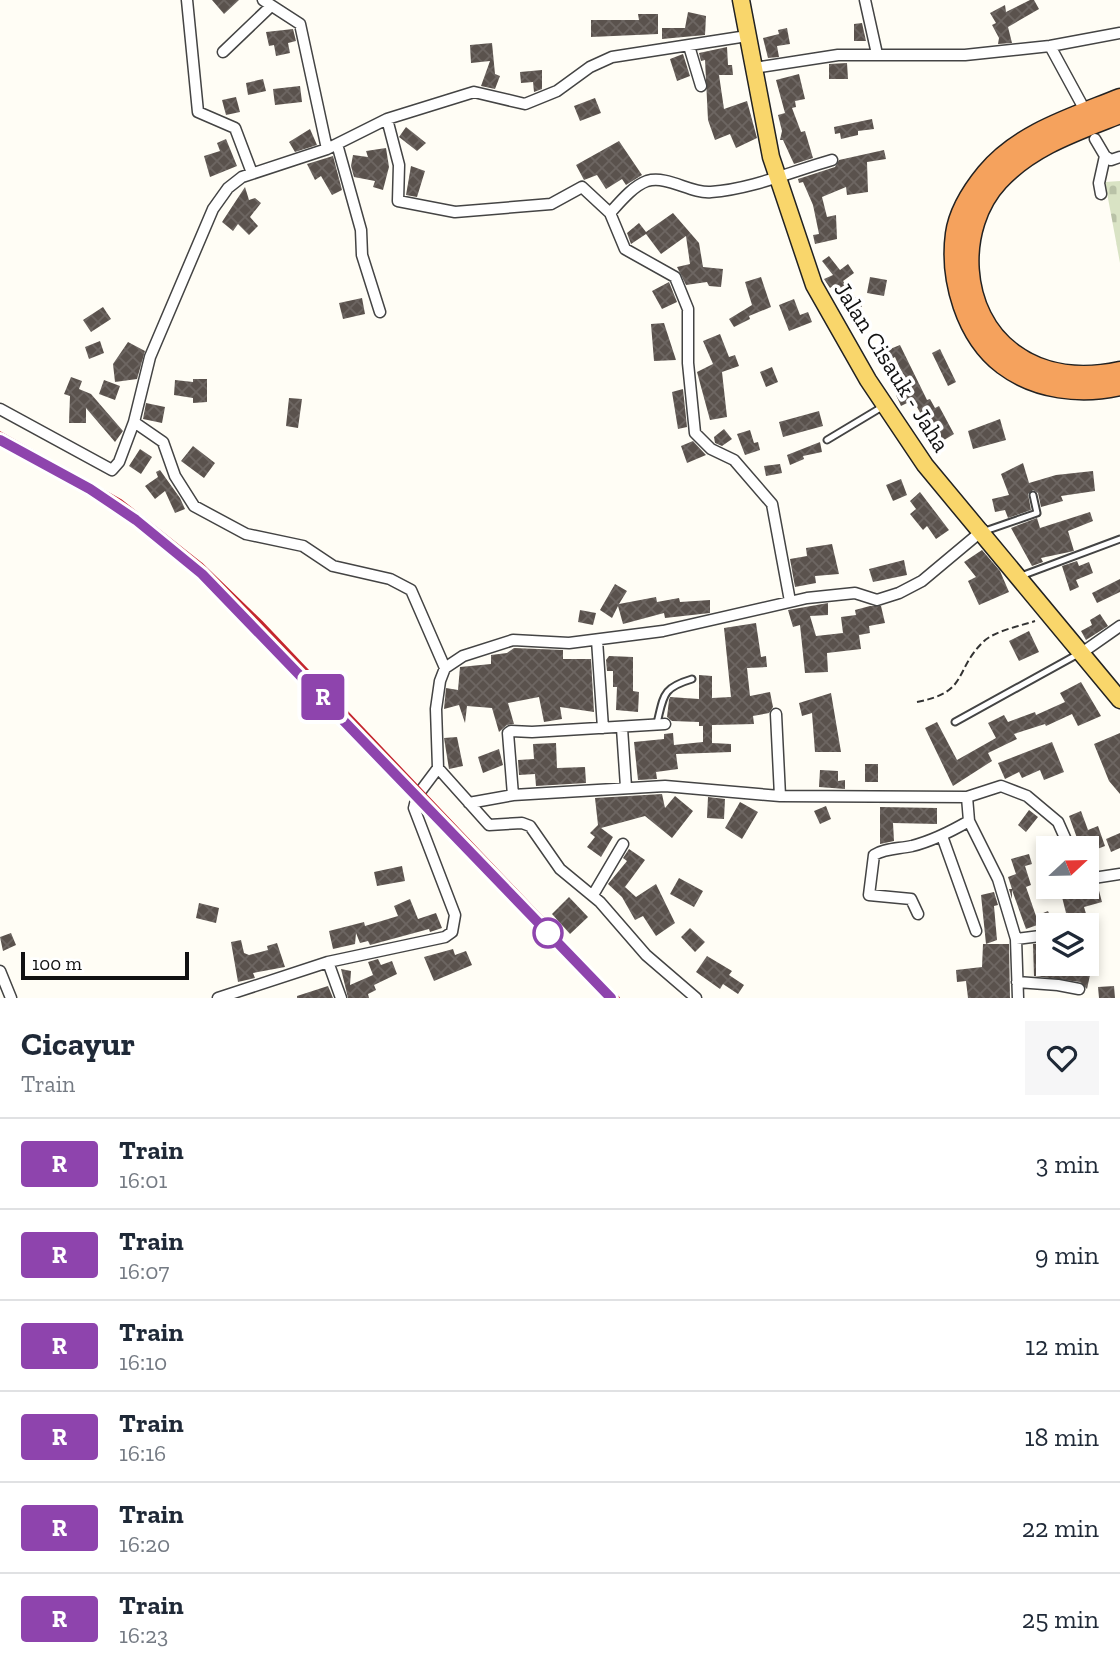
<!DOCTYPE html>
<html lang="en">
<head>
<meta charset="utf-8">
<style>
	:root { --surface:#fff; --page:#f6f6f7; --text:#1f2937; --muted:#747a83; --line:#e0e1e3 }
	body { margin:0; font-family:"Zilla Slab",serif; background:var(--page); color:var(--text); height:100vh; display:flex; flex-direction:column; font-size:26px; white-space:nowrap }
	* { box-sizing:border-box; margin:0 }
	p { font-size:23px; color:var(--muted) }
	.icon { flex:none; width:38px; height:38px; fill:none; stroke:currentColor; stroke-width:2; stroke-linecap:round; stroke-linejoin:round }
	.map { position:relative; height:998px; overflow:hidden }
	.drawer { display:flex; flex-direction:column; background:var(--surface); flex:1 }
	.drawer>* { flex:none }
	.badge { padding:0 14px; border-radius:5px; font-size:24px; line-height:46px }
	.needle { width:46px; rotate:68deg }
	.buttons { position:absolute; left:1036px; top:836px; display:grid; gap:14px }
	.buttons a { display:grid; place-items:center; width:63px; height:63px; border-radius:0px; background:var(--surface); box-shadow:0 4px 10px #0003; font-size:35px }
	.scale { position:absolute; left:21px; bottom:18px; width:168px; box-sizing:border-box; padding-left:7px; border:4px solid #111; border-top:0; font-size:19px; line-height:24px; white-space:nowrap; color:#111; -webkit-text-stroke:5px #fff; paint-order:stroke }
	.map>.badge { position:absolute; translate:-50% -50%; box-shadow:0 0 0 4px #fff }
	.round { display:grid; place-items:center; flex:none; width:74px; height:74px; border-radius:0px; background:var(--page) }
	.summary { display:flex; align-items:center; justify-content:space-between; height:119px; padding:0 21px }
	h1 { font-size:33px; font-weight:700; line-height:52px }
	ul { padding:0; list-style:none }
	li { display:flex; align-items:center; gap:21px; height:91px; padding:0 21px; border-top:2px solid var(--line) }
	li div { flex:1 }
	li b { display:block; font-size:26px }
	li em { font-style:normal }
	li .badge { min-width:77px; font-weight:700; text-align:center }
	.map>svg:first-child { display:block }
</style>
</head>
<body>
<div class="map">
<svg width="1120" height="998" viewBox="0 0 1120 998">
	<defs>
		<pattern id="cemetery-stones" width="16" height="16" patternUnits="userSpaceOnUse" patternTransform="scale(1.75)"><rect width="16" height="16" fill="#d9e3c4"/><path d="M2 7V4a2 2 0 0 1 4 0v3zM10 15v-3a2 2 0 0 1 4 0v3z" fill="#b9c2a7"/></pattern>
		<pattern id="building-cross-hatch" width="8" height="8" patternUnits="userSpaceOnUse" patternTransform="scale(1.75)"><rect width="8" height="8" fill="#5a524d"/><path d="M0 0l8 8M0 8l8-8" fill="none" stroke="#6d6662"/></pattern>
	</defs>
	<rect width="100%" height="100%" fill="#fffdf5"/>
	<path fill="url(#cemetery-stones)" d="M1120 181V263L1105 182Z"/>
	<path fill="url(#building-cross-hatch)" d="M212 0H239L224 14Z
		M1030 0H1034L1039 9 1008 27 1012 43 998 44 999 38 992 25 996 23 990 13 1005 5 1006 12Z
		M688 12 706 16 705 35 662 39V28H685Z
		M638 14H658V34L591 37V20H639Z
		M862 23 866 41H854V24Z
		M787 28 790 44 777 46 779 57 768 58 763 38 779 34 778 30Z
		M293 29 296 41 288 43 290 53 276 56 274 45 269 46 266 32Z
		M492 43 495 74 500 76 495 89 481 86 490 61 471 63 470 45Z
		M727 47 728 65H732L733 75H719L724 109 747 101 757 138 736 148 730 134 715 140 708 120 705 60 701 61 699 53Z
		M683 54 690 76 677 81 670 59Z
		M847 63 848 79H829V64Z
		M542 70V89L534 92 533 82 521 83 520 72Z
		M799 74 805 99 795 101 796 107 792 108 801 132 805 131 813 158 794 164 783 140H780L782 131 778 115 785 113 776 80Z
		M263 79 266 91 248 95 246 83Z
		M300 86 302 102 275 105 273 89Z
		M236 97 240 112 226 115 222 100Z
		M595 98 601 113 580 121 574 106Z
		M872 119 874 129 858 131V135L841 139 840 133 835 134 834 127Z
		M406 127 426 143 417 151 399 137Z
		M310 129 317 145 295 152 289 142Z
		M226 139 237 166 210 177 204 156 220 151 217 143Z
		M619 141 642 175 626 185 622 179 606 189 597 175 584 180 576 165Z
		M386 148 389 167 383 190 373 187 375 181 354 177 351 166 353 155 368 157 366 151Z
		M884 150 886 159 867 162 868 192 847 195 846 187 822 197 827 217 836 215 837 239 815 244 813 235 819 234 813 205 803 182 799 183 798 179 835 167 839 160Z
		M333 156 342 190 332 195 321 176 315 180 307 164Z
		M411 166 425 171 417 197 406 195Z
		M245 187 249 200 255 198 261 203 250 217 258 226 249 235 238 224 233 231 222 222Z
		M673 213 699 243 703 267 723 269 721 287 709 286 707 282 686 285 677 267 690 264 686 236 661 254 646 234 631 244 627 233 639 223 646 232Z
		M829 256 840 270 848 264 854 273 843 281 862 306 855 315 834 285 830 288 824 279 833 275 822 261Z
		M761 277 771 307 749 316 750 319 734 327 729 319 752 305 745 282Z
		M870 277 887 280 884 296 867 293Z
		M669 282 677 302 662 309 652 291Z
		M362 298 365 314 343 319 339 303Z
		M794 299 800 315 808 312 812 322 789 331 779 305Z
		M103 307 111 319 91 332 83 320Z
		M651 324 664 323 676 360 654 361Z
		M720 334 729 357 735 355 739 366 722 372 727 417 710 420 697 372 713 364 703 341Z
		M100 341 104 353 89 359 85 347Z
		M128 342 145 351 137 379 115 382 113 364Z
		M900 345 927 400 930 399 935 408 939 406 954 434 931 448 915 420 922 416 913 400 901 406 896 395 909 389 895 357 889 360 885 351Z
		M940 349 956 382 948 386 932 353Z
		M772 367 778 382 766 387 760 372Z
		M71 377 82 381 79 389 91 394 123 431 115 442 86 408V423H69L70 396 64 394Z
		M193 379H207V402L193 403V398L174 395 175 380 193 382Z
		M104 380 120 386 115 400 99 394Z
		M683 389 687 427 678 429 672 392Z
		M289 398 302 399 298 428 286 426Z
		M146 403 165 407 162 423 143 419Z
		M819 411 823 426 783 437 779 422Z
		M1000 419 1006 440 973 449 968 431Z
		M724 429 732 439 722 446 715 443 714 437Z
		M750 430 754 443 758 442 760 450 745 455 737 434Z
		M693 441 706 455 687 463 681 446Z
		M820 442 822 452 803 456 804 459 790 465 787 455Z
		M193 446 215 463 204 478 181 461Z
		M140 449 152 457 141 474 129 466Z
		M1023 463 1029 483 1056 475 1093 471 1095 491 1061 496 1063 501 1041 507 1038 493 1033 490 1028 494 1031 510 1008 518 1005 510 995 512 992 499 1009 495 1001 474Z
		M780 464 782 473 766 476 764 466Z
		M160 470 180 498 185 509 175 513 165 491 155 499 145 486 158 477 156 472Z
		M901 479 907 495 893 501 886 485Z
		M920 492 949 530 936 539 927 526 923 530 910 514 916 509 910 501Z
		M1090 512 1093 521 1068 531 1074 551 1041 558 1043 562 1032 566 1011 528 1037 518 1040 528Z
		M832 544 839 574 815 576 816 583 795 587 790 559 807 556 806 548Z
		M982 550 1000 571 1009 592 979 605 968 581 976 577 964 562Z
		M904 560 907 575 873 582 869 569Z
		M1077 561 1079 566 1089 562 1093 573 1076 580 1079 587 1070 591 1062 566Z
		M1120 579V592L1097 603 1092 593Z
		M615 584 627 591 619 604 656 597 657 602 679 598 680 602 710 600V613L665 618 664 613 623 624 618 606 612 618 600 610Z
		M828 603V615L810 616 816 636 843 633 841 617 856 615 855 610 870 606H881L885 623 869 626 870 633 859 635 861 649 827 653 828 672 805 673 800 625 793 627 788 610Z
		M580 610 596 613 593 625 578 622Z
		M1100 614 1108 626 1086 640 1081 631 1092 625 1090 620Z
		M756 623 761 657 766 656 767 667 747 668 750 696 770 692 773 707 769 713 753 716 754 724 712 725V743L731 744V752L676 754 678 769 656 772 657 779 638 780 634 742 664 739V734L673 733 674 745 703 742V726H699V722L672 721 667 717 669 700 670 697 699 699V675L712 676V698L731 697 724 628Z
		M1029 631 1039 652 1019 661 1009 641Z
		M514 648 563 650V659H591L594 712 560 707 562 719 544 722 539 697 508 703 514 724 507 725 499 732 492 708 467 706 465 723 459 705 444 709 446 688 458 690 460 667 491 664V655L507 653Z
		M609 656 633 657V691L639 692 638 712 616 710 617 687H613V671H607L606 660Z
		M1081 682 1101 716 1078 726 1072 714 1046 726 1045 724 1014 734 1017 739 988 753 992 761 953 786 925 728 937 722 957 760 996 738 988 723 1004 715 1008 722 1035 712 1036 715 1065 702 1060 693Z
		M831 693 841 752H815L812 713 802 716 799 703Z
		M1120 733V794L1109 781 1094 744Z
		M457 737 463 766 449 769 444 738Z
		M1052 742 1064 772 1044 780 1040 770 1022 778 1019 772 1005 779 998 763Z
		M556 743 557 768 585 767 586 783 536 786 535 774 519 775 518 760 534 759 533 744Z
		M499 749 503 765 483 773 478 757Z
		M865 764H878V782H865Z
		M820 770 838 771V781L845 780V789L819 787Z
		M662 794 665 808 675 796 693 811 672 838 645 816 601 828 613 837 601 857 587 847 595 837 590 833 598 825 595 798Z
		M708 797 725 799 724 819 707 818Z
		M740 802 758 812 742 839 725 828Z
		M826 806 831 819 820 824 814 811Z
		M880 807 937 808V824L893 823 894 841 880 844Z
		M1029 810 1038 817 1026 832 1018 825Z
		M1081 811 1088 830 1098 826 1105 846 1087 853V849H1081L1069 816Z
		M1120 833V848L1111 852 1106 839Z
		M629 849 645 860 625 887 636 897 656 884 675 923 656 936 643 916 635 920 622 897 608 884 627 861 623 858Z
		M1029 854 1032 864 1025 866 1031 885 1026 887 1036 916 1048 911 1054 925 1048 928 1043 923 1026 929 1012 890V899L1009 889H1012L1008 877 1016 874 1011 859Z
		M402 866 405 881 377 886 374 872Z
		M679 878 703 891 694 907 670 894Z
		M1067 887H1080L1081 891 1098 887 1102 902 1084 907 1087 917 1068 921 1060 889Z
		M994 892 998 905 994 906 997 940 986 944 981 895Z
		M569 897 588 917 570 934 552 914Z
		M410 899 418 919 436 913 442 928 430 932 429 929 370 945 368 941 360 943 356 933 355 944 333 949 329 931 364 922 365 926 398 916 394 906Z
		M199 903 219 908 216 923 196 918Z
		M690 928 705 942 695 952 681 937Z
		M11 933 16 945 3 951 0 937Z
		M241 940 244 953 249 955 268 950 267 946 277 943 285 967 253 973 255 978 238 982 231 942Z
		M983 944H1009L1010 998H968L966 981 957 982 956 970 982 967Z
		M1033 944H1048V964L1092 966 1087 989 1080 982 1034 976Z
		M453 949 455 955 466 951 472 965 434 981 424 957Z
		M707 956 732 971 729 975 744 985 738 994 723 984 720 989 696 972Z
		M378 959 381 965 392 961 397 974 374 985 376 990 368 994 369 998H348L341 969 351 971 350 985 373 975 368 962Z
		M328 986 333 998H297V996Z
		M1114 986 1115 998H1099L1098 987Z"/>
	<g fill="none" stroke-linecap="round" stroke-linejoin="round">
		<defs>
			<path id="lane" d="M827 440 882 407
				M985 531 1037 513 1033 495
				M1021 576 1120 539
				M955 722 1080 653
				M657 723C664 695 662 688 692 679"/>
			<path id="street" d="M187 0 198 112 235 128 252 173
				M263 0 300 24 327 149
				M865 0 877 54
				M689 46 701 86
				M1050 46 1081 103
				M223 52 270 7
				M754 68 838 55H965L1050 46 1120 33
				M387 119 399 165 398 201 455 212 551 204 582 187 610 213 625 249 675 277 688 309V363L695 433 711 449 734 460 772 504 790 601
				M1095 139 1105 156 1111 160 1120 157
				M337 144 361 230 362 255 380 312
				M1101 194 1099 183 1105 156
				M610 213C620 202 633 186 647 181 668 175 691 194 711 192 752 189 793 171 832 160
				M0 409 112 470 119 462 134 422
				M597 640 603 728
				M1083 652 1120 626
				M445 668 411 590 390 579 333 566 303 546 246 534 194 506 175 476 163 442 134 422 150 357 213 209 228 188 242 177 327 149 387 119 474 92 525 104 557 91 590 67 612 57 747 36
				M776 714 780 796
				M622 728 626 787
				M438 768 489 825 522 823 530 826 560 869 600 902 646 955 696 998
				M513 795 508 733 511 731 532 732 665 724
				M967 797 969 821 998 879 1016 939 1018 998
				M469 803 513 795 665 786 780 796 967 797 1001 786 1027 796 1058 822 1070 849
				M942 836 976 931
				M1087 879 1120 874
				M593 895 623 844
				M918 914 911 899 869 895 874 855C886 848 898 849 912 846 932 841 950 832 969 821
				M1016 939 1048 935
				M328 962 341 998
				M0 971 11 998
				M1017 982 1058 985 1079 989
				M218 998 328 962 445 937 452 932 455 915 414 808 417 796 438 768 436 709 440 681 445 668 463 656 513 640 569 643 663 631 807 598 855 593 877 600 899 593 922 581 983 530"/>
			<path id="primary" d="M741 0 771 157 814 285 868 380 925 465 1120 700"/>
			<path id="highway" d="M1120 98C1073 117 1019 133 986 173 972 190 958 212 955 234 949 279 965 336 1003 365 1036 390 1081 395 1120 386
				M1120 114C1077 131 1031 146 999 181 956 227 959 314 1013 353 1044 376 1083 379 1120 371"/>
		</defs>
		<use href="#lane" stroke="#444" stroke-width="9"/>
		<use href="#street" stroke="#444" stroke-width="13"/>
		<use href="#primary" stroke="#222" stroke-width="19"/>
		<use href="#highway" stroke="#222" stroke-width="21"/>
		<path stroke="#333" stroke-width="2" stroke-dasharray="7 3.5" stroke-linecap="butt" d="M917 702C969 692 953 672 983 642 994 631 1020 626 1035 621"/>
		<use href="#lane" stroke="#fff" stroke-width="5"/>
		<use href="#street" stroke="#fff" stroke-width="10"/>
		<use href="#primary" stroke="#f9d66b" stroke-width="16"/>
		<use href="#highway" stroke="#f5a25d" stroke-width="18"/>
		<path stroke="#c4262e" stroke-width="3.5" d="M0 433 121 501 201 564 261 622 618 998"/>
	</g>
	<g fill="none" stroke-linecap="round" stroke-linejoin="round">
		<defs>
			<path id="line" d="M0 440 90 489 136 520 202 574 611 998"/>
		</defs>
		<use href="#line" stroke="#fff" stroke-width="16"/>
		<use href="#line" stroke="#8e44ad" stroke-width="10"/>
	</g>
	<circle fill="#fff" stroke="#8e44ad" stroke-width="3.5" cx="548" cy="933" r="14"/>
	<g text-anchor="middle" stroke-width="7" stroke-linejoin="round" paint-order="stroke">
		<g font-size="24" fill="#111" stroke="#fff">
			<text transform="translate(892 367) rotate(58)" y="8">Jalan Cisauk - Jaha</text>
		</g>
	</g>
</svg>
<div class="buttons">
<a><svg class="needle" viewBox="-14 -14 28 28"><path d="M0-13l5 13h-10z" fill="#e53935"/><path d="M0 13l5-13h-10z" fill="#747a83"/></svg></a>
<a><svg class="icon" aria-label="layers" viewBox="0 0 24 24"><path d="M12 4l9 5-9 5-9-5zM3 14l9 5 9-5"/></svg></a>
</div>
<div class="scale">100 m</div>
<b class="badge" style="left:323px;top:697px;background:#8e44ad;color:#fff">R</b>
</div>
<section class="drawer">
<div class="summary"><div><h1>Cicayur</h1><p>Train</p></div><a class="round"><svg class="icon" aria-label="heart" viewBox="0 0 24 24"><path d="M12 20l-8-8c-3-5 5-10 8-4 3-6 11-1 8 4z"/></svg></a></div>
<ul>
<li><span class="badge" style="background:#8e44ad;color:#fff">R</span><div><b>Train</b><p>16:01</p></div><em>3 min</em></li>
<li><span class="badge" style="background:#8e44ad;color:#fff">R</span><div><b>Train</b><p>16:07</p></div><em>9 min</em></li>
<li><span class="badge" style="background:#8e44ad;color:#fff">R</span><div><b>Train</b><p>16:10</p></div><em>12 min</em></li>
<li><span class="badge" style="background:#8e44ad;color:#fff">R</span><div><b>Train</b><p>16:16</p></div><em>18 min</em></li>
<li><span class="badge" style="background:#8e44ad;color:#fff">R</span><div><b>Train</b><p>16:20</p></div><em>22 min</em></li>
<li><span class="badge" style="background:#8e44ad;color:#fff">R</span><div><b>Train</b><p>16:23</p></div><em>25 min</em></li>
</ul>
</section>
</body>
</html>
